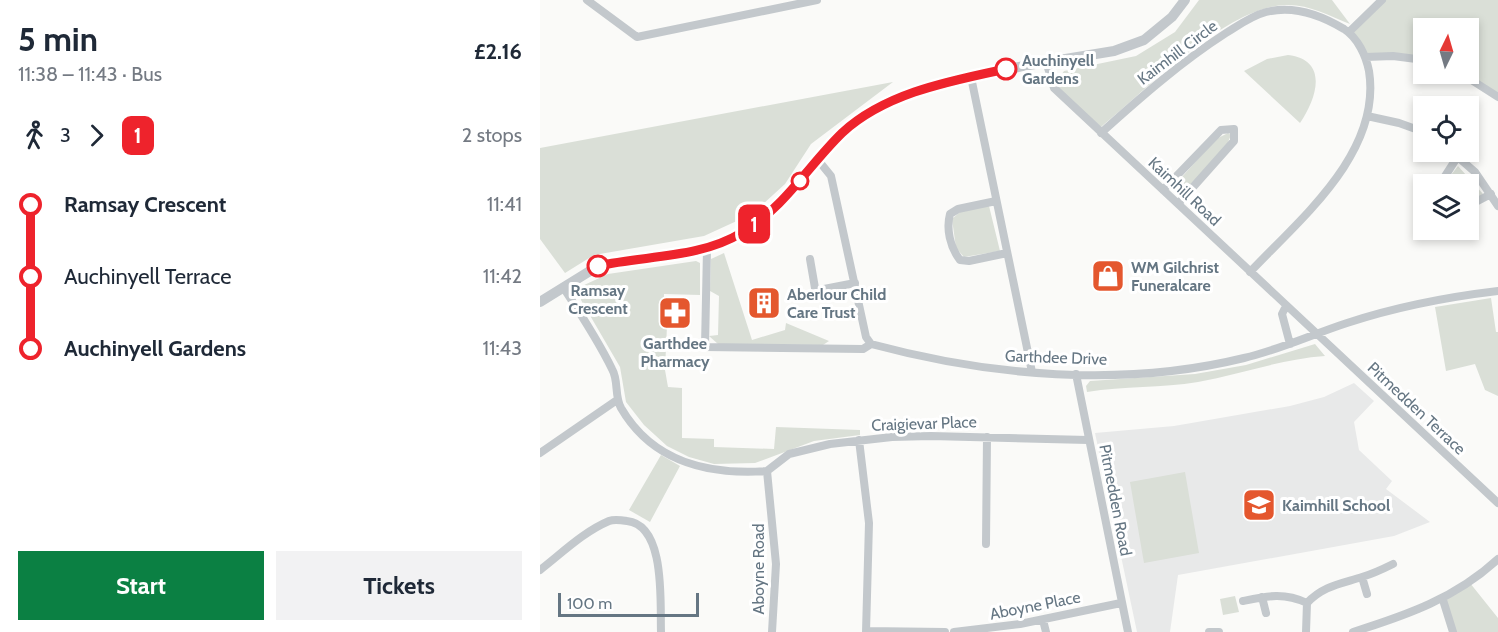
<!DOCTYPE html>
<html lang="en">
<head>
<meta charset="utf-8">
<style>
	:root { --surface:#fff; --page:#f2f2f3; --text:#1f2937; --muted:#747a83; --accent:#0b8043 }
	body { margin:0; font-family:Cabin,sans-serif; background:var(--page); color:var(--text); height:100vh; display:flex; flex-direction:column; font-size:22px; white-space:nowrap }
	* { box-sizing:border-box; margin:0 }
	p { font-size:20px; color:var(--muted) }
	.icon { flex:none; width:33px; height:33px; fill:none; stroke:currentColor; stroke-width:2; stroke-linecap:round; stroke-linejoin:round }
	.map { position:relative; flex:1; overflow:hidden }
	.panel { display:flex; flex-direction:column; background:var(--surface); width:540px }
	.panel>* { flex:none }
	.badge { padding:0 12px; border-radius:9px; font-size:21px; line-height:39px }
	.needle { width:39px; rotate:5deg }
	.fabs { position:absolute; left:873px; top:18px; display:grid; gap:12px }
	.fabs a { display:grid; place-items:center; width:66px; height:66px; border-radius:0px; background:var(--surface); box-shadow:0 3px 9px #0003; font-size:30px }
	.scale { position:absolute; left:18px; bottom:15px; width:141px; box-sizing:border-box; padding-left:6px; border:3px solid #657683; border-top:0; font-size:16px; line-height:21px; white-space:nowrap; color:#657683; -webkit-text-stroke:4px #fff; paint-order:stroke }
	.map>.badge { position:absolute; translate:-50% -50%; box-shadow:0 0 0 3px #fff }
	.legs { display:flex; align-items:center; gap:9px; height:66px; padding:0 18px; font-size:20px }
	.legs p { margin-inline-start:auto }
	.headline { display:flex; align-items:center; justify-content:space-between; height:102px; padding:0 18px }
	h1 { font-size:33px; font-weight:700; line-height:45px }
	.action { display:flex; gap:12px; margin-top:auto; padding:12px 18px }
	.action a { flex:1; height:69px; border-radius:0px; background:var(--accent); color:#fff; font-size:24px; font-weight:700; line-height:69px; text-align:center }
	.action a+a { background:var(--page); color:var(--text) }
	ul { padding:0 18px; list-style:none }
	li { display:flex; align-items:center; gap:21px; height:72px; font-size:22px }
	li i { display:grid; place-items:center; width:9px; height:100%; margin:0 8px; background:currentColor }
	li i::after { content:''; width:15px; height:15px; margin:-8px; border:4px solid; border-radius:50%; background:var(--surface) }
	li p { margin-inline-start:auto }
	li:first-child i { background:linear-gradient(#0000 50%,currentColor 0) }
	li:last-child i { background:linear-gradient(currentColor 50%,#0000 0) }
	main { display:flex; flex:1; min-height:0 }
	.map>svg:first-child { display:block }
</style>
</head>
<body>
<main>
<section class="panel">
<div class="headline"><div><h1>5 min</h1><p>11:38 – 11:43 · Bus</p></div><b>£2.16</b></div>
<div class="legs"><svg class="icon" aria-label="walk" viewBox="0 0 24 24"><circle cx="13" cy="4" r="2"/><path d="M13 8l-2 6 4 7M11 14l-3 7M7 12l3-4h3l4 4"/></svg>3<svg class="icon" aria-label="forward" viewBox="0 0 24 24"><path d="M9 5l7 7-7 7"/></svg><b class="badge" style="background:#ee232c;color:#fff">1</b><p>2 stops</p></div>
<ul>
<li><i style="color:#ee232c"></i><b>Ramsay Crescent</b><p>11:41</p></li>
<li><i style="color:#ee232c"></i><span>Auchinyell Terrace</span><p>11:42</p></li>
<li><i style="color:#ee232c"></i><b>Auchinyell Gardens</b><p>11:43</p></li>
</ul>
<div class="action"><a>Start</a><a>Tickets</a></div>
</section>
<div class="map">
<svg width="958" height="632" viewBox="0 0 958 632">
	<rect width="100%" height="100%" fill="#fafaf8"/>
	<path fill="#e8e9e9" d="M814 383 834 401 814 422 819 450 852 481 846 489 890 522 854 536 638 575 630 632H597L555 433 634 426 750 406 784 397Z"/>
	<path fill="#dadfd7" d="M659 0H792L810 24C790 16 770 5 748 5 689 4 606 90 561 127L518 88 517 81 524 71 596 56 635 32Z
		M842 0H958V97L928 74V28H884L883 60 826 57 809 32Z
		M748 55C789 60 777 98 760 123L704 71 727 59Z
		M353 82 271 144 245 184 212 214 164 236 54 255 25 273 0 239V148Z
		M688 133 691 135 686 147 641 197 632 188 676 139Z
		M918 166 943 194 929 204 928 184H904Z
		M449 206 460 251 424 257 416 248 412 219 421 211Z
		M184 253 212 340 245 330 246 323 289 341 283 345 178 344 169 336 178 335 179 296 170 291 171 259Z
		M156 261 160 263V295L124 294 123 321 127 326 125 370 128 387 142 388V438L174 439V447L234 449 236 427 320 430V435L274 441 215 463 174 464 149 457 127 446 104 425 86 402 80 367 41 300 42 286 68 274Z
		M951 298 956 332H958V396L945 390 935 364 906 371 895 307Z
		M775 344 785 356C742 359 701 374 658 382 622 388 584 386 547 392L546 386 550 381 655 374 706 365Z
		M121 455 140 466 110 522 89 510Z
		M645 472 659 553 604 563 590 482Z
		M930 583 958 618V632H913L903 600Z
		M695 596 699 612 683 615 680 599Z"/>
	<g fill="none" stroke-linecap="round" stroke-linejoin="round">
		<path stroke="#c3c8cc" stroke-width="8" d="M47 0 97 37 277 0
			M809 32 842 0
			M826 57 853 56 884 60
			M506 61 514 88 958 503
			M922 74 958 97
			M431 77 492 372
			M827 116 859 123 884 132
			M561 133C601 97 641 62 686 33 699 25 711 16 726 12 753 5 781 15 804 29 818 38 826 56 829 71 842 153 760 219 710 272
			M912 152 935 172 958 206
			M278 160 291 176 326 337 331 344
			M900 184 918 156
			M623 190 681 130 694 129V141L638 204
			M456 201 418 209 410 214C406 229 410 247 420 260L429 261 467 253
			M928 206 951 194
			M167 249 165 347 323 349 331 344C450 376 582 388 704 358 739 350 773 334 807 323 856 307 907 297 958 291
			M270 259 275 288 279 290 315 283
			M23 287C40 313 58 340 72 369 79 381 74 395 81 408 113 463 169 475 227 471
			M746 306 742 314 750 344
			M536 374 588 632
			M319 440 329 523 326 632
			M0 453 77 400
			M227 471 249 454 290 444 352 437 391 436 548 440
			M227 471 236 564 232 632
			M446 544 447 437
			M0 570C22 553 43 532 69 521 74 519 81 520 87 521 126 525 120 603 121 632
			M822 577 827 594
			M722 597 726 613
			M903 600 913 632
			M703 601C727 596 744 592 767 603
			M503 620 506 632
			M326 631 405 632
			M414 632 480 624 581 603
			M669 632H679
			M766 632 767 603C783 586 800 584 822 577 832 574 843 569 853 564
			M813 632C867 615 916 598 958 559"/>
		<path stroke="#c3c8cc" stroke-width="10" d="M0 302 58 266 167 249 203 232 231 213 303 132 327 115 372 92 483 66 574 51 604 40 632 17 645 0"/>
	</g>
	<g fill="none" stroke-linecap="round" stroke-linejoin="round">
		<defs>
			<path id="line-1" d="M58 266C106 255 159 259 203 232 245 207 268 166 302 133 345 93 410 81 466 69"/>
		</defs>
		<use href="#line-1" stroke="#fff" stroke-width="14"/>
		<use href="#line-1" stroke="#ee232c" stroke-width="9"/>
	</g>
	<defs>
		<symbol id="shop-square" viewBox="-11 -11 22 22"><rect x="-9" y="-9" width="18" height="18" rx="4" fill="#e4572e" stroke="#fff"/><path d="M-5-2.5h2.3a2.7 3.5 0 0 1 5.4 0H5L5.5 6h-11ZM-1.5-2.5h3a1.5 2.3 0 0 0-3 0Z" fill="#fff"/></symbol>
		<symbol id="building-square" viewBox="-11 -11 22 22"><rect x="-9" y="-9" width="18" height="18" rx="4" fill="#e4572e" stroke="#fff"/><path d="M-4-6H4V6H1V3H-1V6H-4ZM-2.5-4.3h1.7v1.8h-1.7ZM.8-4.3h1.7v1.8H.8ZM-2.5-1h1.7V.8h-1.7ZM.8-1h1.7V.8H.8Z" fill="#fff"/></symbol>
		<symbol id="pharmacy-square" viewBox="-11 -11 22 22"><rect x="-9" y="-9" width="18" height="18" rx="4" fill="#e4572e" stroke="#fff"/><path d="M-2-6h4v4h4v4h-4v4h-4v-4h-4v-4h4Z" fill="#fff"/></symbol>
		<symbol id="school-square" viewBox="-11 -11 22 22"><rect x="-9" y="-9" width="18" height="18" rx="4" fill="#e4572e" stroke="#fff"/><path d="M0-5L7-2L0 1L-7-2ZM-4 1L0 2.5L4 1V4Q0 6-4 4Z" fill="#fff"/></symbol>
	</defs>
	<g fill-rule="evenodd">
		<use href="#shop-square" x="549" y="257" width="38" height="38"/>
		<use href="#building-square" x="205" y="284" width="38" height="38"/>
		<use href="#pharmacy-square" x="116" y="294" width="38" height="38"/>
		<use href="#school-square" x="700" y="486" width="38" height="38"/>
	</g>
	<g fill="#fff" stroke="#ee232c" stroke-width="3">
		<circle cx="466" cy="69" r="10"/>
		<circle cx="260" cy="181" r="8"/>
		<circle cx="58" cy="266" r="10"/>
	</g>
	<g text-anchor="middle" stroke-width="6" stroke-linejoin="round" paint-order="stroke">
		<g font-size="16" fill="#657683" stroke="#fff">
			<text transform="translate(637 52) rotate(-37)" y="6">Kaimhill Circle</text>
			<text transform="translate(645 191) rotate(43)" y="6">Kaimhill Road</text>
			<text transform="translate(516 357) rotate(2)" y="6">Garthdee Drive</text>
			<text transform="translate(877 408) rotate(43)" y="6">Pitmedden Terrace</text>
			<text transform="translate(384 423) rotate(-2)" y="6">Craigievar Place</text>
			<text transform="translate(576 500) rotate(79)" y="6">Pitmedden Road</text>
			<text transform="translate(218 569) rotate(-90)" y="6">Aboyne Road</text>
			<text transform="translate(495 605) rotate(-11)" y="6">Aboyne Place</text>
		</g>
		<g font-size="16" font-weight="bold" fill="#657683" stroke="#fff" text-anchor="start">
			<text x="482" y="66">Auchinyell<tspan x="482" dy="18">Gardens</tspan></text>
			<text x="58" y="296" text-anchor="middle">Ramsay<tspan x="58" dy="18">Crescent</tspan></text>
		</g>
		<g font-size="16" font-weight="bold" fill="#657683" stroke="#fff" text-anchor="start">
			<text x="591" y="273">WM Gilchrist<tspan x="591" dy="18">Funeralcare</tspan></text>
			<text x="247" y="300">Aberlour Child<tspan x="247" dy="18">Care Trust</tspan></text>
			<text x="135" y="349" text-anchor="middle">Garthdee<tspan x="135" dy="18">Pharmacy</tspan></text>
			<text x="742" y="511">Kaimhill School</text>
		</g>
	</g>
</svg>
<div class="fabs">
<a><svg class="needle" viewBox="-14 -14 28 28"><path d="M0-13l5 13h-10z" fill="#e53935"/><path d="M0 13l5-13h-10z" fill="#747a83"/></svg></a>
<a><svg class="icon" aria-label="locate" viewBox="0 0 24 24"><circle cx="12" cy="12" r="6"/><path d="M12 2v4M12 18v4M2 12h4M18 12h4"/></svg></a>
<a><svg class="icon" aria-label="layers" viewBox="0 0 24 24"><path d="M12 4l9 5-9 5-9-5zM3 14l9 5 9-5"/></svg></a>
</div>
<div class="scale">100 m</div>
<b class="badge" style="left:214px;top:224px;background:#ee232c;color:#fff">1</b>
</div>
</main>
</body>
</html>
